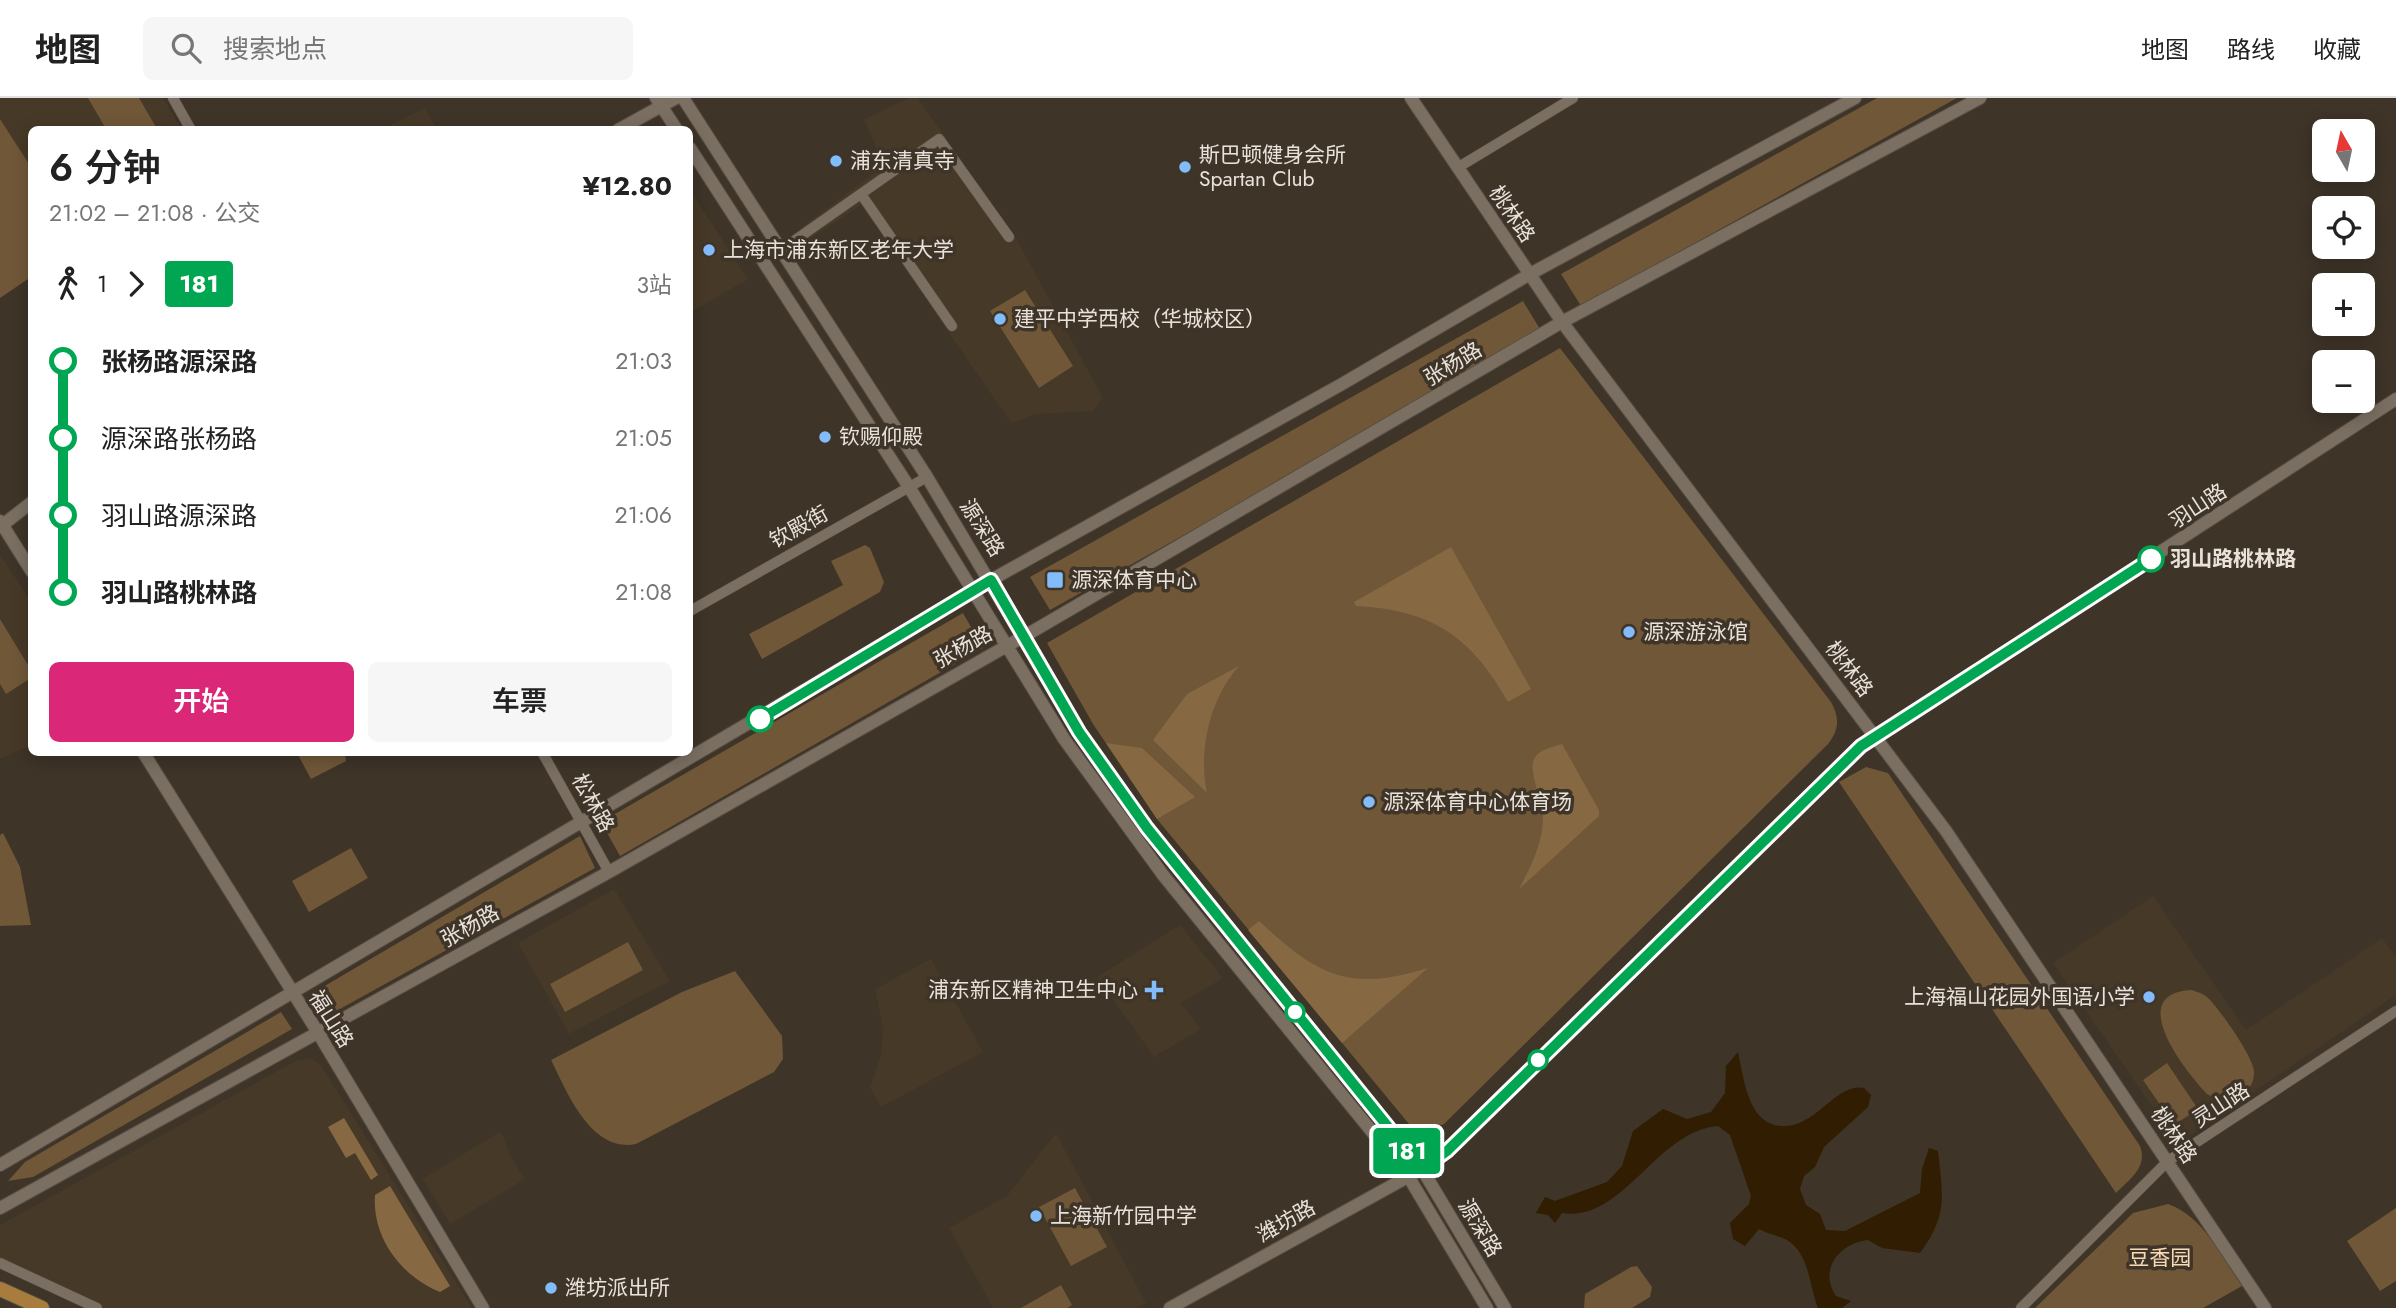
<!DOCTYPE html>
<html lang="zh">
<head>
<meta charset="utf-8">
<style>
	:root { --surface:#fff; --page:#f6f6f6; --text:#222; --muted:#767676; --line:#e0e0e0; --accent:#db2777 }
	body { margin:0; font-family:Jost,"Noto Sans SC",sans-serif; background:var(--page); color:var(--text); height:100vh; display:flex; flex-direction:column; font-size:26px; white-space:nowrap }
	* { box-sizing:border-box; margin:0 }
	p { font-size:23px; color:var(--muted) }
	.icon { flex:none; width:38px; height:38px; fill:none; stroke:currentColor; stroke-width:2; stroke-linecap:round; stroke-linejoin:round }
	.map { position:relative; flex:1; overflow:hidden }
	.panel { position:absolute; left:28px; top:28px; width:665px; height:630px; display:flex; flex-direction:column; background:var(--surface); border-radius:10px; box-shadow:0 4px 18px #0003 }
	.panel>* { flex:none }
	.badge { padding:0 14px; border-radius:5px; font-size:24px; line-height:46px }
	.needle { width:46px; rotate:351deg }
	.fabs { position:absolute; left:2312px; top:21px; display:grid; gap:14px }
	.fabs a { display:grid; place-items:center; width:63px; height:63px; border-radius:10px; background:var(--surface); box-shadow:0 4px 18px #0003; font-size:35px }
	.map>.badge { position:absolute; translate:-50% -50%; box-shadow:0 0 0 4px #fff }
	.legs { display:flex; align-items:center; gap:10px; height:77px; padding:0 21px; font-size:23px }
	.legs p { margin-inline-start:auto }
	.head { display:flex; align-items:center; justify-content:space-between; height:119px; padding:0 21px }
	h1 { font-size:38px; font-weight:600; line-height:52px }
	.cta { display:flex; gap:14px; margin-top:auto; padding:14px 21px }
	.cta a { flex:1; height:80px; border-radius:10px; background:var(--accent); color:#fff; font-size:28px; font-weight:600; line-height:80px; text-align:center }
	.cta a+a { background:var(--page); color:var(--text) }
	ul { padding:0 21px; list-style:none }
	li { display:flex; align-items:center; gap:24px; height:77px; font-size:26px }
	li i { display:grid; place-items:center; width:10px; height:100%; margin:0 9px; background:currentColor }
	li i::after { content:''; width:18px; height:18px; margin:-9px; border:5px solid; border-radius:50%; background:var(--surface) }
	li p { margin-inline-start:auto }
	li:first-child i { background:linear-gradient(#0000 50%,currentColor 0) }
	li:last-child i { background:linear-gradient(currentColor 50%,#0000 0) }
	header { display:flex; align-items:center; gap:42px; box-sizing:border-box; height:98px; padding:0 35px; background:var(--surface); border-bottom:2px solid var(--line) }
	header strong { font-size:33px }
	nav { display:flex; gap:38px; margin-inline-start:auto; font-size:24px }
	.search { width:490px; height:63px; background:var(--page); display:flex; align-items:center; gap:18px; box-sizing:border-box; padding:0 24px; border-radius:10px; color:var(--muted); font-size:26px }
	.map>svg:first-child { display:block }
</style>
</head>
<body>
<header>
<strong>地图</strong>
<div class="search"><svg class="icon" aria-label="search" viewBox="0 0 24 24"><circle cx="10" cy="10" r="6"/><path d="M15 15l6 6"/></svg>搜索地点</div>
<nav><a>地图</a><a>路线</a><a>收藏</a></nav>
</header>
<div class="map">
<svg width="2396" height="1210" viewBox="0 0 2396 1210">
	<rect width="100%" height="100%" fill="#3e3428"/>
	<path fill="#473927" d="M0 0H163L181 31 32 32 31 69 0 21Z
		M909 0H918L1016 140 1103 300 1093 313 1035 316 1011 325 861 107 808 142 800 130 884 68 864 21Z
		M425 10 437 31H383Z
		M690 92 748 181 690 215Z
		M0 457 32 505 31 647 0 661Z
		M614 791 670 883 569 936 518 845Z
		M2153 798 2246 932 2382 840 2396 859V897L2189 1038 2173 1039 2053 865Z
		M1180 827 1223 880 1181 905 1201 931 1154 959 1097 879Z
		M931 861 983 954 881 1009 870 990 881 957 883 930 875 891Z
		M311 960 321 967 472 1210H106L0 1161V1127L297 962Z
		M501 1033 511 1059 525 1081 450 1126 423 1081Z
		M1056 1035 1146 1205 1137 1210H993L949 1130 1007 1098Z"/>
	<path fill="#705738" d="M88 0H139L156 29 106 31Z
		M1877 0H1957L1581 208 1561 176Z
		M0 21 31 69V179L0 200Z
		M1025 192 1073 268 1039 290 990 213Z
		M1523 203 1543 236 1050 512 1030 479Z
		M1560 250 1831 604C1840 620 1839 632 1828 646L1444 1026C1432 1031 1422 1032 1409 1026L1157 721 1093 626 1047 545Z
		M865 447 870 450 884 484 880 494 762 561 749 536 843 487 831 463Z
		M963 515 983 550 620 758 601 724Z
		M0 521 31 572V580L6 596 0 586Z
		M297 655H345L346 663 311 681Z
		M1866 669 1888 675 2140 1048C2148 1069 2130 1081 2116 1095L1839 684Z
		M3 735 20 769 31 827 0 828V737Z
		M580 738 595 770 329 917 311 896Z
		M351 750 368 780 309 814 292 783Z
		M628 844 643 872 565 914 550 886Z
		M735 873 782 938 783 961 774 974 636 1046C591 1055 567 994 551 962L682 894Z
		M2192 892C2197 894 2202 895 2207 899 2218 909 2253 958 2254 973 2255 999 2226 1008 2207 996 2186 974 2123 895 2192 892Z
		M281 914 292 931 33 1079 8 1083 25 1064Z
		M2167 965 2198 1011 2174 1027 2143 982Z
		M1075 1090 1107 1149 1071 1168 1039 1109Z
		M2168 1106C2204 1119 2221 1158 2242 1188L2203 1210H2035L2133 1115Z
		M2396 1110V1183L2380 1193 2347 1143Z
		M1637 1168 1652 1189 1650 1199 1632 1210H1584L1585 1196 1631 1169Z
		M1061 1187 1072 1207 1067 1210H1021Z"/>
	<path fill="#866843" d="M1451 449 1531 591 1508 604C1471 538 1432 512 1356 508L1354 504Z
		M1239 568C1210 600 1198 653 1207 695L1153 642 1187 596Z
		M1106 645 1142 650 1195 699 1157 721Z
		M1562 646 1599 712V718L1519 791C1531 768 1543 745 1543 719 1543 704 1528 673 1534 661 1539 651 1553 649 1562 646Z
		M1259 823C1317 877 1348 895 1428 870L1342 945 1248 832Z
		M344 1020 378 1077 371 1082 355 1055 346 1060 328 1029Z
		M390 1088 450 1188 440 1194C401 1178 372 1140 375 1097Z"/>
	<path fill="#311d01" d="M1738 954C1744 980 1748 1027 1782 1028 1816 1030 1836 984 1864 990L1871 997 1868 1009 1824 1049 1815 1069 1804 1078 1800 1091 1806 1107 1820 1116 1826 1132 1845 1133 1920 1095 1922 1071 1929 1050 1938 1053C1943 1098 1948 1117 1920 1155L1882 1150 1868 1142C1840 1145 1818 1171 1836 1198L1851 1203 1842 1210H1818C1809 1188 1810 1154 1785 1141 1776 1137 1767 1136 1759 1131L1745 1148 1733 1141 1730 1125 1749 1106 1751 1098 1730 1037 1718 1028C1656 1033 1623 1125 1562 1115L1555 1125 1548 1117 1536 1115 1545 1099 1555 1103 1607 1084 1622 1068 1633 1033 1663 1011 1687 1021 1711 1014 1725 995 1726 968Z"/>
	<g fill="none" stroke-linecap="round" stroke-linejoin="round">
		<defs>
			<path id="minor" d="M173 0 191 32
				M1457 70 1573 0
				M861 96 952 228
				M781 152 939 41 1009 139
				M690 513 927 379
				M542 654 609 774
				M0 1165 97 1210
				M2021 1210 2168 1063 2396 913"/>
			<path id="tertiary" d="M1411 0 1562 224 1946 733 2265 1210
				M618 32 676 0
				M0 423 32 474
				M0 429 32 404
				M143 654 317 933 483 1210
				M1170 1210 1422 1071 1447 1053 1861 648 2396 301"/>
			<path id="secondary" d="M656 0 677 32
				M683 0 927 379 1079 634 1147 730 1422 1071 1505 1210
				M690 50 909 389 1064 641 1163 777 1408 1078 1487 1210
				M0 1067 991 482 1342 286 1530 176 1855 0
				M0 1110 609 774 1035 532 1562 224 1980 0"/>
			<path id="primary" d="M0 1191 42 1210"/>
		</defs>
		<use href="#minor" stroke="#584f46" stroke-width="11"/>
		<use href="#tertiary" stroke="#584f46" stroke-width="14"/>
		<use href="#secondary" stroke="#584f46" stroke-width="14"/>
		<use href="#primary" stroke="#584f46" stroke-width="16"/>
		<use href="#minor" stroke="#7a6f61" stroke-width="10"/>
		<use href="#tertiary" stroke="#7a6f61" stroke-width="12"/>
		<use href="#secondary" stroke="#7a6f61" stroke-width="12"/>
		<use href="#primary" stroke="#a77c3d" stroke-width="14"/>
	</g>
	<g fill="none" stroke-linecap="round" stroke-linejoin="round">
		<defs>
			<path id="line-1" d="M760 621 991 482 1079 634 1147 730 1422 1071 1447 1053 1861 648 2151 461"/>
		</defs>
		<use href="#line-1" stroke="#fff" stroke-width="16"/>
		<use href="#line-1" stroke="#00a651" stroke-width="10"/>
	</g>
	<g fill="#83bcfb" stroke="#3e3428" stroke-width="2.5">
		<circle cx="836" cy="63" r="7"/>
		<circle cx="1185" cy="69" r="7"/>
		<circle cx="709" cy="152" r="7"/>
		<circle cx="1000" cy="221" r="7"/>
		<circle cx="825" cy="339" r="7"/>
		<rect x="1046" y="473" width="18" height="18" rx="3.5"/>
		<circle cx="1629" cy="534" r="7"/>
		<circle cx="1369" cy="704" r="7"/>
		<path d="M1150.5 881.5h7v7h7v7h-7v7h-7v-7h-7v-7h7z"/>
		<circle cx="2149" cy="899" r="7"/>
		<circle cx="1036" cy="1118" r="7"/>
		<circle cx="551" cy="1190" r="7"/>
	</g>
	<g fill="#fff" stroke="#00a651" stroke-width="3.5">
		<circle cx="2151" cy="461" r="12"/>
		<circle cx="760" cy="621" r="12"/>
		<circle cx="1295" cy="914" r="9"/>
		<circle cx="1538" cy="962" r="9"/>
	</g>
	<g text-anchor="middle" stroke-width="7" stroke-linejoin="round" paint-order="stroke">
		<g font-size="21" fill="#e9e2db" stroke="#3e3428" text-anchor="start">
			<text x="1199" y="64">斯巴顿健身会所<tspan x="1199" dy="24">Spartan Club</tspan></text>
			<text x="850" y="70">浦东清真寺</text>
			<text x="723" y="159">上海市浦东新区老年大学</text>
			<text x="1014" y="228">建平中学西校（华城校区）</text>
			<text x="839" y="346">钦赐仰殿</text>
			<text x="1071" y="489">源深体育中心</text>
			<text x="1643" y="541">源深游泳馆</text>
			<text x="1383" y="711">源深体育中心体育场</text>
			<text x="1138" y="899" text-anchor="end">浦东新区精神卫生中心</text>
			<text x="2135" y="906" text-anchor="end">上海福山花园外国语小学</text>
			<text x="1050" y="1125">上海新竹园中学</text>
			<text x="565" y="1197">潍坊派出所</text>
		</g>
		<g font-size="21" fill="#e9e2db" stroke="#3e3428">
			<text transform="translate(1512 116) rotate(56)" y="7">桃林路</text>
			<text transform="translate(1453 266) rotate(-31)" y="7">张杨路</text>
			<text transform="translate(2198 408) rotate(-33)" y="7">羽山路</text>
			<text transform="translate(799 429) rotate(-29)" y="7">钦殿街</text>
			<text transform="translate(982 430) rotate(58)" y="7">源深路</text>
			<text transform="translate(963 549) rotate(-29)" y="7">张杨路</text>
			<text transform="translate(1849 571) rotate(53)" y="7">桃林路</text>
			<text transform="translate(593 705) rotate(61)" y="7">松林路</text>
			<text transform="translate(470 828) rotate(-29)" y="7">张杨路</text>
			<text transform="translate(331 921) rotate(58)" y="7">福山路</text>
			<text transform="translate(2221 1007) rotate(-33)" y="7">灵山路</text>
			<text transform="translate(2174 1037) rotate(56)" y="7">桃林路</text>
			<text transform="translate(1286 1123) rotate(-29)" y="7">潍坊路</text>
			<text transform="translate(1480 1130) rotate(59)" y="7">源深路</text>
		</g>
		<g font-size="21" font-weight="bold" fill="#e9e2db" stroke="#3e3428" text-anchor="start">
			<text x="2170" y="468">羽山路桃林路</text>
		</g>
		<g font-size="21" fill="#f8dab7" stroke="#3e3428">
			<text x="2160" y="1167">豆香园</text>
		</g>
	</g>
</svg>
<div class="fabs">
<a><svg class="needle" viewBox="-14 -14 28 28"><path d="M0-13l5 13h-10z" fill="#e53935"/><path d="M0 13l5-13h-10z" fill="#767676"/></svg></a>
<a><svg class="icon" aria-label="locate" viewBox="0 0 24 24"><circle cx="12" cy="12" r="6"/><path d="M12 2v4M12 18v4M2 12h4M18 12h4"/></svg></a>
<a>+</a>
<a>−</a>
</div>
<b class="badge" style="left:1407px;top:1053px;background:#00a651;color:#fff">181</b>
<section class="panel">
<div class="head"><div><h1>6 分钟</h1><p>21:02 – 21:08 · 公交</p></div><b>¥12.80</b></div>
<div class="legs"><svg class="icon" aria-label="walk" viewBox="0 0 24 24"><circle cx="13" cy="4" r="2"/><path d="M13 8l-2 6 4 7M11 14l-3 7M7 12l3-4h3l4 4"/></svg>1<svg class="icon" aria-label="forward" viewBox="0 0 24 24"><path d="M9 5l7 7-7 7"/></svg><b class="badge" style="background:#00a651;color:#fff">181</b><p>3站</p></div>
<ul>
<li><i style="color:#00a651"></i><b>张杨路源深路</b><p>21:03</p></li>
<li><i style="color:#00a651"></i><span>源深路张杨路</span><p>21:05</p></li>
<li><i style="color:#00a651"></i><span>羽山路源深路</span><p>21:06</p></li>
<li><i style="color:#00a651"></i><b>羽山路桃林路</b><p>21:08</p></li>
</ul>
<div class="cta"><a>开始</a><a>车票</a></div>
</section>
</div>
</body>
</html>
